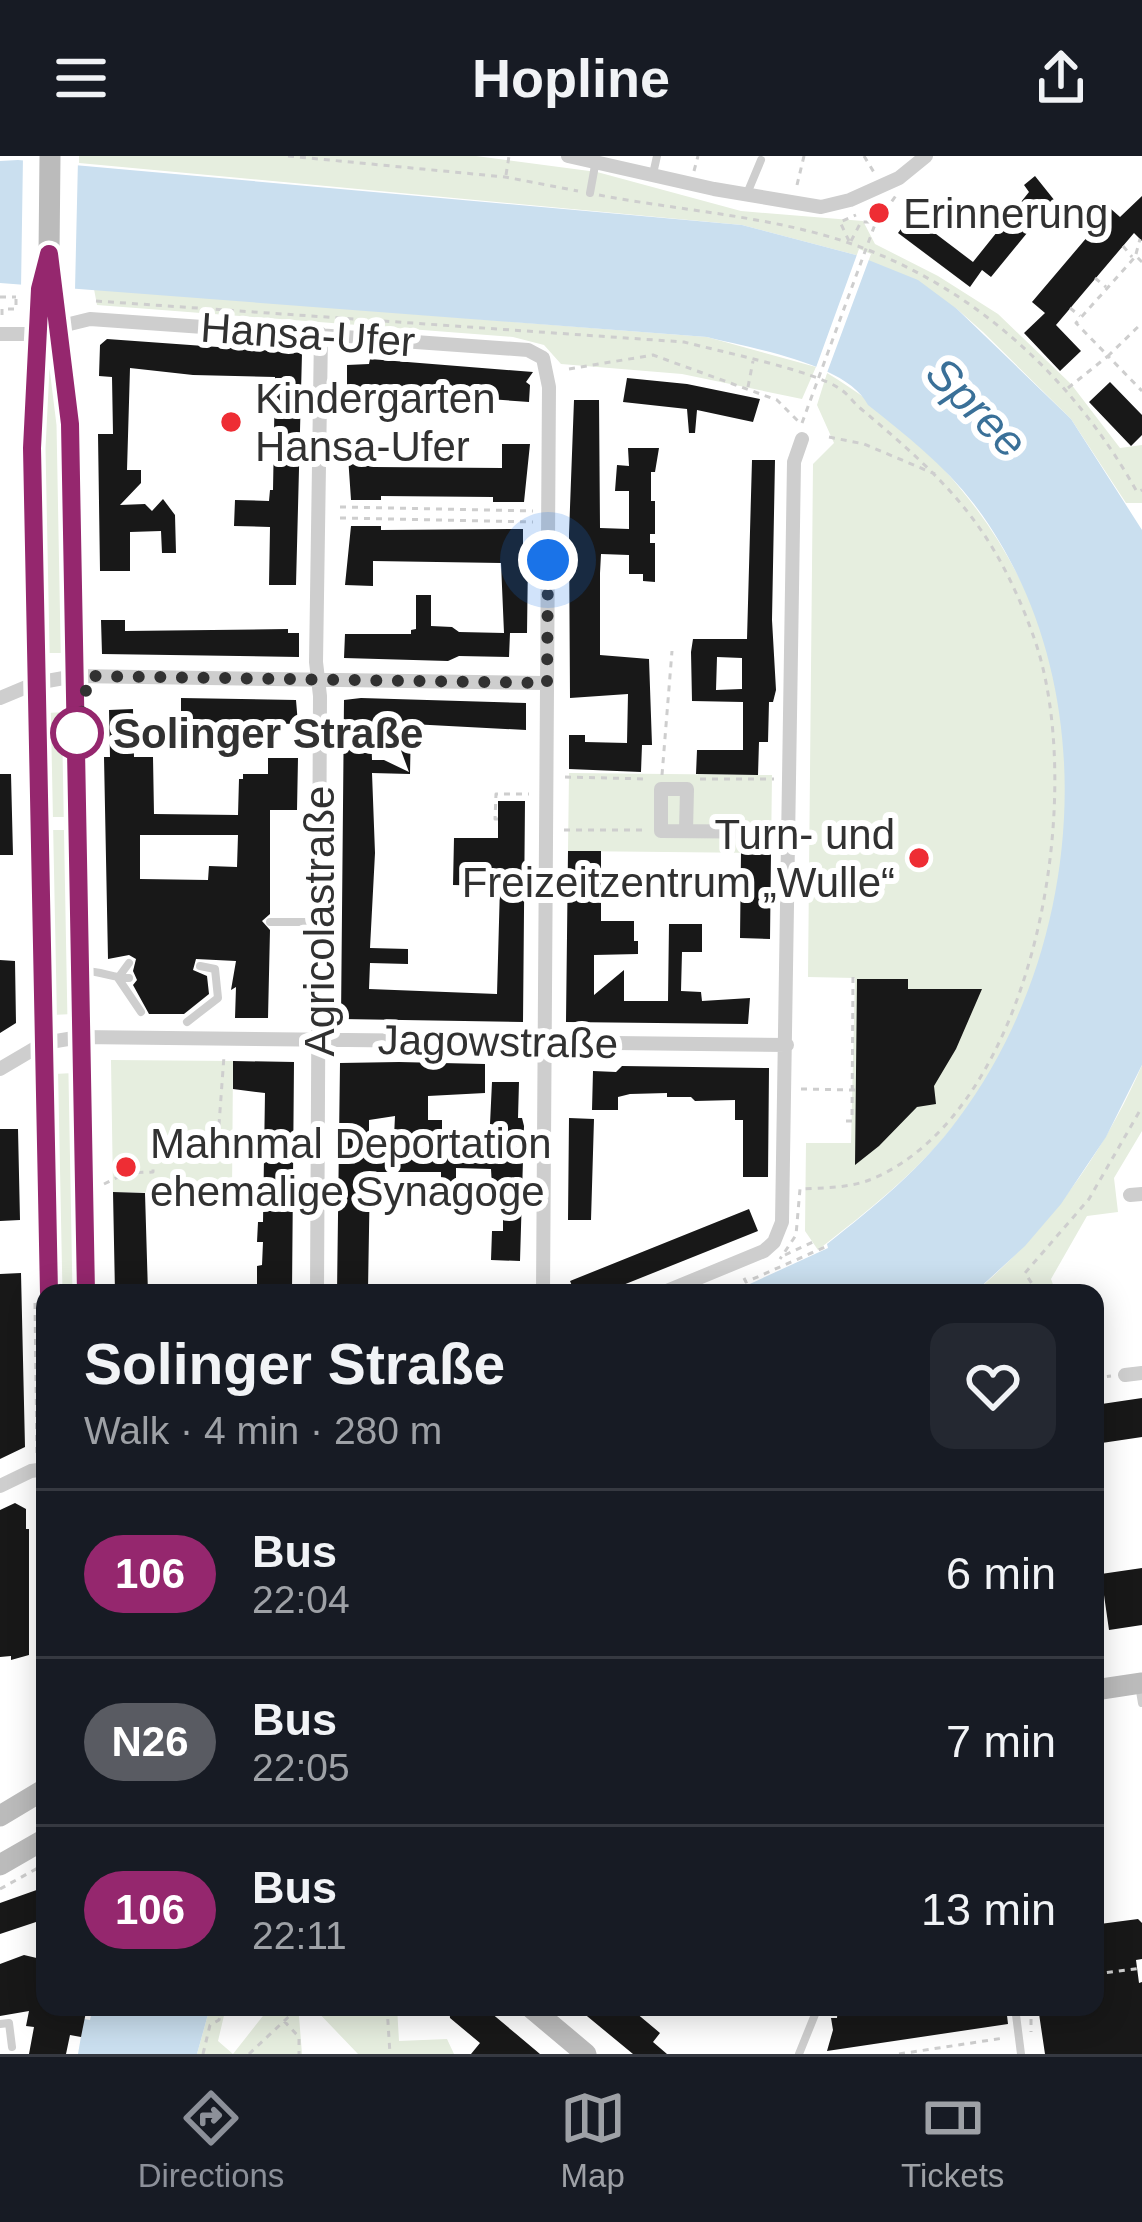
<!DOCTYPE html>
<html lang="en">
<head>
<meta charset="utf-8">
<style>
	:root { --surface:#171b24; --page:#242831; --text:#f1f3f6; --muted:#9ea1a6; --line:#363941; --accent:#8c9099 }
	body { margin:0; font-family:Arial,sans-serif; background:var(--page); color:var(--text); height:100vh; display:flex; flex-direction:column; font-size:45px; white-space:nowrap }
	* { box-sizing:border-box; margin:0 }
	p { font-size:39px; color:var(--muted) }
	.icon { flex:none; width:66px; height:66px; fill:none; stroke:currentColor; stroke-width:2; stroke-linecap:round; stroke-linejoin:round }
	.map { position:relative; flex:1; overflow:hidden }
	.panel { position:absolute; left:36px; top:1128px; width:1068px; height:732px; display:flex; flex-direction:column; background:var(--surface); border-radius:24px; box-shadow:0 6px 30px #0003 }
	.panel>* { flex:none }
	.badge { padding:0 24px; border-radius:39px; font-size:42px; line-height:78px }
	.you { position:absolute; width:60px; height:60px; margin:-30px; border:9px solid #fff; border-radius:50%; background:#1a73e8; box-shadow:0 0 0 18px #1a73e833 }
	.map>.badge { position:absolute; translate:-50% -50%; box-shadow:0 0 0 6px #fff }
	.round { display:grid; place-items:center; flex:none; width:126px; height:126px; border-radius:24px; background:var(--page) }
	.headline { display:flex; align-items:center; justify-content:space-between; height:204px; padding:0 48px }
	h1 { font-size:57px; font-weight:600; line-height:90px }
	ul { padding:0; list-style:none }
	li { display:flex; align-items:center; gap:36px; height:168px; padding:0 48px; border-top:3px solid var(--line) }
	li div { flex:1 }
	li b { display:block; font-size:45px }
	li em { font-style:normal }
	li .badge { min-width:132px; font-weight:700; text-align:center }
	header { display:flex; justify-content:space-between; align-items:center; height:156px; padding:0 48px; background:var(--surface); font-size:54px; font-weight:600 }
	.menu { display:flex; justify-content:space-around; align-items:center; height:168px; border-top:3px solid var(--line); background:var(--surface); font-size:33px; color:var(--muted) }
	.menu a { display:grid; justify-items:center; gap:6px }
	.menu .selected { color:var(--accent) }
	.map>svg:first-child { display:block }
</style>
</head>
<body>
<header><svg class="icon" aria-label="menu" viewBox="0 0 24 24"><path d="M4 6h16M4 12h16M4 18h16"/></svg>Hopline<svg class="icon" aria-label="share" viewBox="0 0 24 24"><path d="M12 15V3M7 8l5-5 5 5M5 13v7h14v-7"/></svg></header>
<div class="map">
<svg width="1142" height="1898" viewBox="0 0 1142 1898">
	<rect width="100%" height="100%" fill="#fff"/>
	<path fill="#e6eedf" d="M79 0H476L597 16 741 55 863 65 875 88 938 120 998 158 1071 228 1120 292 1142 289V347H1126L1071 263 983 176 957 153 856 99 742 69 79 7Z
		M94 133 707 181 816 211 802 243 682 218 561 208 544 189 513 181 97 149Z
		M43 204H53L61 283 65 497H45L40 274Z
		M827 217C911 267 985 347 1026 436 1101 602 1067 821 958 964 918 1016 869 1054 818 1094L805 1075 806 987H851L855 822 808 821 813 308 834 287 817 249Z
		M67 556 69 661H48L46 557Z
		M569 617 772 619 771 697 568 695Z
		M48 674H70L73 858 52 859Z
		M111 904 233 905 232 1038 113 1036Z
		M1142 909V975L1114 1022 1118 1056 1087 1060 1051 1123 1056 1137H974C1048 1074 1104 997 1142 909Z
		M74 917 79 1137H58L54 918Z
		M210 1851H226L218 1885 233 1898 270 1851H397L399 1885 447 1883 454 1898H358L314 1852 299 1860 302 1898H197Z"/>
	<path fill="#cadfef" d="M18 4 742 69 856 99 918 124 957 153 1071 263 1142 374V909L1106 981 1061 1048 1025 1090 974 1137H730L828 1092 827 1088C875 1050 921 1013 958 963 1087 791 1107 523 974 348 944 309 906 279 868 249 847 207 750 192 707 181L0 127V5Z
		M93 1851H210L197 1898H78L84 1863 90 1864Z"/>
	<path fill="#fff" d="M23 0 78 3 75 134 21 133Z
		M859 93 871 98 825 222 814 217Z"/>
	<path fill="#181818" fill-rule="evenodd" d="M1035 20 1059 50 1048 59 1045 55 991 121 982 114 970 131 898 77 911 59 973 106 1029 36 1024 29Z
		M1142 40V85L1134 77 1056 169 1081 195 1060 215 1024 177 1045 157 1032 146 1111 53 1120 61Z
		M107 183 302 197 296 429H269L270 371 234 370 235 344 269 345 270 334H273L275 221 193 219 130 212 127 314H141V327L120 349 145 348 152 355 163 343 175 359 176 397H162L161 375 130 376V415H100L98 278H113L112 221 99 220 100 189Z
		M370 203 533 216 526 226 530 229 529 246 475 242 456 246 446 240 415 238 411 232 369 230V251L347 250V209L369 208Z
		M627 222 687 228 760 243 753 266 697 254 695 277H689L687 253 623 246Z
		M1110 226 1142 259V279L1131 290 1089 246Z
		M574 244H599L600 372 629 373V335H615L617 309 629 310 628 292H659L655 316H651V345H655V378H650V387H655V426L643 425V418H629V399L601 398 600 417V499L649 503 652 589H642L641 616 569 613V579H585V586L627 587 628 538 570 542 569 378Z
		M347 285 374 286V311L502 312V288H530L524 346H493V341L381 340V344H351Z
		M752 304H775L772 464 776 534 773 546H769L768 586H759L758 619 696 618 697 594H743V546L692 545 691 496 693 483H747ZM717 501 742 502V533L716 534Z
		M351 370H381V374L523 373V403H528L527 477H510L509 501 459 500 448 505 344 502 345 478H411V474L416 473V439H431V470L452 471 459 476 504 477 501 407 373 405V430L345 429Z
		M101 464H125V475L288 473V477H299V501L102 498Z
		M181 542 296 544 298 568 181 566Z
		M361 542 526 547V574L411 568 410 618 372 617 375 697 370 792 408 793V808L370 807 369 833 497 838 500 730 453 729 454 682H498V645H525L523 866 341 863 344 544ZM382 573 402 574 399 589 409 616 384 604H372L371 575Z
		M133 553 134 601H153L154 658 238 659 239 623H243V618H268V602H298L297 654H270V758L262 765 270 774 268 862H235L236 831 231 834 236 805 196 803 193 814 207 820 209 838 184 858H149L133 829 137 824 133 815 136 803 129 799 108 803 104 601H110L109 554ZM140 679H238L237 711 209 710 208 724 140 723Z
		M0 618H11L13 699H0Z
		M568 695H601V765H634V785H638V798L594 799V839L624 814V845H668L669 768H702V796H682L681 835 701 836 702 845 750 842 748 868 566 866Z
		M741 696 771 697 770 783 740 782Z
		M0 804 15 805 16 867 0 877Z
		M857 823H908V833H982L956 893 934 930 936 948 917 951 879 990 855 1009Z
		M233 905 294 906 292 1137H262V1129H257V1110L262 1109 263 1086H257L258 1066H263L265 937 233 933Z
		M399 906 485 908V937L428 940V964H442V981H500L490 968 492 926H519L518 962H522L524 970 520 1105 491 1104 492 1075H503V1050H493L491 1013 456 1012V1032H441V1016H370L368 1134 366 1137H337L340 907ZM395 960 393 1002 369 1001V964Z
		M622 910 769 912 768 1021H743V964H735V944L695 945 691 941H667V937L630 938 618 941V954H592L593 915 616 916Z
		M569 962 594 963 591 1064H568Z
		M0 973H18L20 1064 0 1065Z
		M113 1036 145 1037 148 1137H115Z
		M749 1053 758 1075 603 1137H575L570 1125Z
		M21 1117 25 1291 0 1303V1118Z
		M1142 1242V1281L1095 1288V1249Z
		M15 1347 26 1353V1373H29V1499L11 1504V1500L0 1501V1354Z
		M1142 1412V1469L1109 1474 1101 1418Z
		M45 1731V1763L0 1778V1747Z
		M1138 1763 1142 1767V1803L1136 1804 1139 1827 1142 1826V1898H1045L1038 1851H1095V1821H1102L1098 1802 1104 1801 1100 1768Z
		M24 1799 45 1804V1851H87L81 1881 70 1879 66 1898H29L34 1871 26 1870 29 1855 0 1860V1808Z
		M449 1851H484L540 1898H471L480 1887 450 1862Z
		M576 1851H629L660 1877 653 1886 667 1898H633Z
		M838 1851H1006L1008 1868 827 1895 833 1874 831 1862H837Z"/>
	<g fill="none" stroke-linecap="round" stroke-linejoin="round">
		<path stroke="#cecece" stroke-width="3" stroke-dasharray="6 6" stroke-linecap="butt" d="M288 0 505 21 578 35
			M864 0 875 18
			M694 15 698 0
			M506 19 509 0
			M797 29 804 0
			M599 39C682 55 772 60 852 88 975 131 1075 224 1137 336L1142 334
			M849 85 840 66 856 59
			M851 85 861 66H874
			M1123 90 1132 101
			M1136 98 1140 83
			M1142 106 1136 100 1076 167 1108 200 1142 167
			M1095 122 1106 131
			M0 141H16
			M96 145 684 186C718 195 816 215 840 233 848 238 853 246 860 252 946 324 994 370 1033 479 1089 631 1038 953 872 1023 850 1032 823 1032 800 1033L796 1079 780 1103
			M1070 152 1080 160
			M2 159V153H16V143
			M569 213 653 199 777 244 800 267
			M748 231 753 205
			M1068 232 1108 200 1142 235
			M802 267 874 71 897 38
			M829 281 864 288 935 318
			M340 351 533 355
			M340 362 533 366
			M662 619 672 495
			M565 621 648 623
			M700 623H774
			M498 663H495L496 638H529
			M564 674H648
			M801 933 855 934
			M846 965H852L853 821
			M104 1028 126 1017 153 1016V991L173 993 218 982 224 900
			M785 1099 817 1084
			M744 1122 746 1126 825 1091
			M1038 1137 1025 1117 1089 1043 1142 951
			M35 1147 37 1299
			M1095 1222 1111 1220
			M38 1327 43 1612
			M0 1733 45 1708
			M1095 1818 1142 1812
			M387 1851 390 1898
			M1031 1851V1876
			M284 1865 299 1881V1898
			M203 1898 210 1869 219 1864 222 1851
			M249 1898 299 1851
			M899 1898 1004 1882"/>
		<path stroke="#cecece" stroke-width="8" d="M653 18 657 0
			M590 37 596 4
			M746 40 761 4
			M270 766H317
			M129 807 118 822 141 856
			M84 815C101 815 113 822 129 822
			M187 866 218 842 215 813 200 810
			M1095 1498 1099 1533
			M1139 1529 1142 1547
			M1015 1851 1021 1898
			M0 1868 9 1867 12 1891
			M799 1898 818 1851"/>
		<path stroke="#cecece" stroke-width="14" d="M568 0 714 33 821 51 850 44 899 22 926 0
			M0 178H29L90 163 528 194 543 202 549 231 543 1137
			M0 542 36 527 75 520 546 527
			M686 675 687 633H661V675L791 676
			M0 913 44 887 80 881 787 889
			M1130 1039 1142 1038
			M317 1137 320 540 316 506 321 178
			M662 1137 764 1095 774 1086 782 1066 794 306 802 283
			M1125 1219 1142 1217
			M0 1330 31 1315 45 1313"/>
		<path stroke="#bbb" stroke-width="21" d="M50 0 49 98 70 268 86 1137
			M48 104 41 133 32 257 49 1137
			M1095 1534 1142 1527
			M0 1660 45 1633
			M0 1709 45 1683
			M530 1851 586 1898"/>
	</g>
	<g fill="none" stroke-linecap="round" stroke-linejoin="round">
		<defs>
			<path id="line" d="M49 1137 32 292 40 133 49 98 70 268 86 1137"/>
		</defs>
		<use href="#line" stroke="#fff" stroke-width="27"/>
		<use href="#line" stroke="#95276e" stroke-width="18"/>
		<path stroke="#313131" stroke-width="12" stroke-dasharray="0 21.6" d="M77 577 89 520 547 527 548 404"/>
	</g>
	<g fill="#ee2d34" stroke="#fff" stroke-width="4.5">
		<circle cx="879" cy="57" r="12"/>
		<circle cx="231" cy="266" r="12"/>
		<circle cx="919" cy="702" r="12"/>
		<circle cx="126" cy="1011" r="12"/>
	</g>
	<circle fill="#fff" stroke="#95276e" stroke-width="6" cx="77" cy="577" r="24"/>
	<g text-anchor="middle" stroke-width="12" stroke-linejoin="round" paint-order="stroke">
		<g font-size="42" fill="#313131" stroke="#fff" text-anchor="start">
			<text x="903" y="72">Erinnerung</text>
			<text x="255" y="257">Kindergarten<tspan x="255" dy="48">Hansa-Ufer</tspan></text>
			<text x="895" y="693" text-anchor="end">Turn- und<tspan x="895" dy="48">Freizeitzentrum „Wulle“</tspan></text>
			<text x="150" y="1002">Mahnmal Deportation<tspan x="150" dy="48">ehemalige Synagoge</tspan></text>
		</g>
		<g font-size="42" fill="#313131" stroke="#fff">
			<text transform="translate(308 178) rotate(4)" y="15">Hansa-Ufer</text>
			<text transform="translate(319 765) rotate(-90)" y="15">Agricolastraße</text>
			<text transform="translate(498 885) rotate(1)" y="15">Jagowstraße</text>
		</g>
		<g font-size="42" font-weight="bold" fill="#313131" stroke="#fff" text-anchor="start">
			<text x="113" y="592">Solinger Straße</text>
		</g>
		<g font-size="45" font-style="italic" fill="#3a7098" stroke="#fff">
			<text transform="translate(977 251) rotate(45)" y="16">Spree</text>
		</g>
	</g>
</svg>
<div class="you" style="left:548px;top:404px"></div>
<section class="panel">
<div class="headline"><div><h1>Solinger Straße</h1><p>Walk · 4 min · 280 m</p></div><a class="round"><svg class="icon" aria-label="heart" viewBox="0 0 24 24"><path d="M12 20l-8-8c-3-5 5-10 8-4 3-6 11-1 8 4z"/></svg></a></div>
<ul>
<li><span class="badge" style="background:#95276e;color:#fff">106</span><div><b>Bus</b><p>22:04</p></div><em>6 min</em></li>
<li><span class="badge" style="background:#595b62;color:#fff">N26</span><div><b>Bus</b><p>22:05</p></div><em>7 min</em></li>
<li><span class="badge" style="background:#95276e;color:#fff">106</span><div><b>Bus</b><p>22:11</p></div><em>13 min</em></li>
</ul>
</section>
</div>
<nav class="menu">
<a class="selected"><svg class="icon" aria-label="directions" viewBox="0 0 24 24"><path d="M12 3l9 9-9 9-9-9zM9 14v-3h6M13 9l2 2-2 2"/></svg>Directions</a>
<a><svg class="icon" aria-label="map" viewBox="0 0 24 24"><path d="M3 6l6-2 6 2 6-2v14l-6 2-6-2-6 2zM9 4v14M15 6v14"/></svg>Map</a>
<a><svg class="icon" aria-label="tickets" viewBox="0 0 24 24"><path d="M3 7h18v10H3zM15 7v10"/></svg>Tickets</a>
</nav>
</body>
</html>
